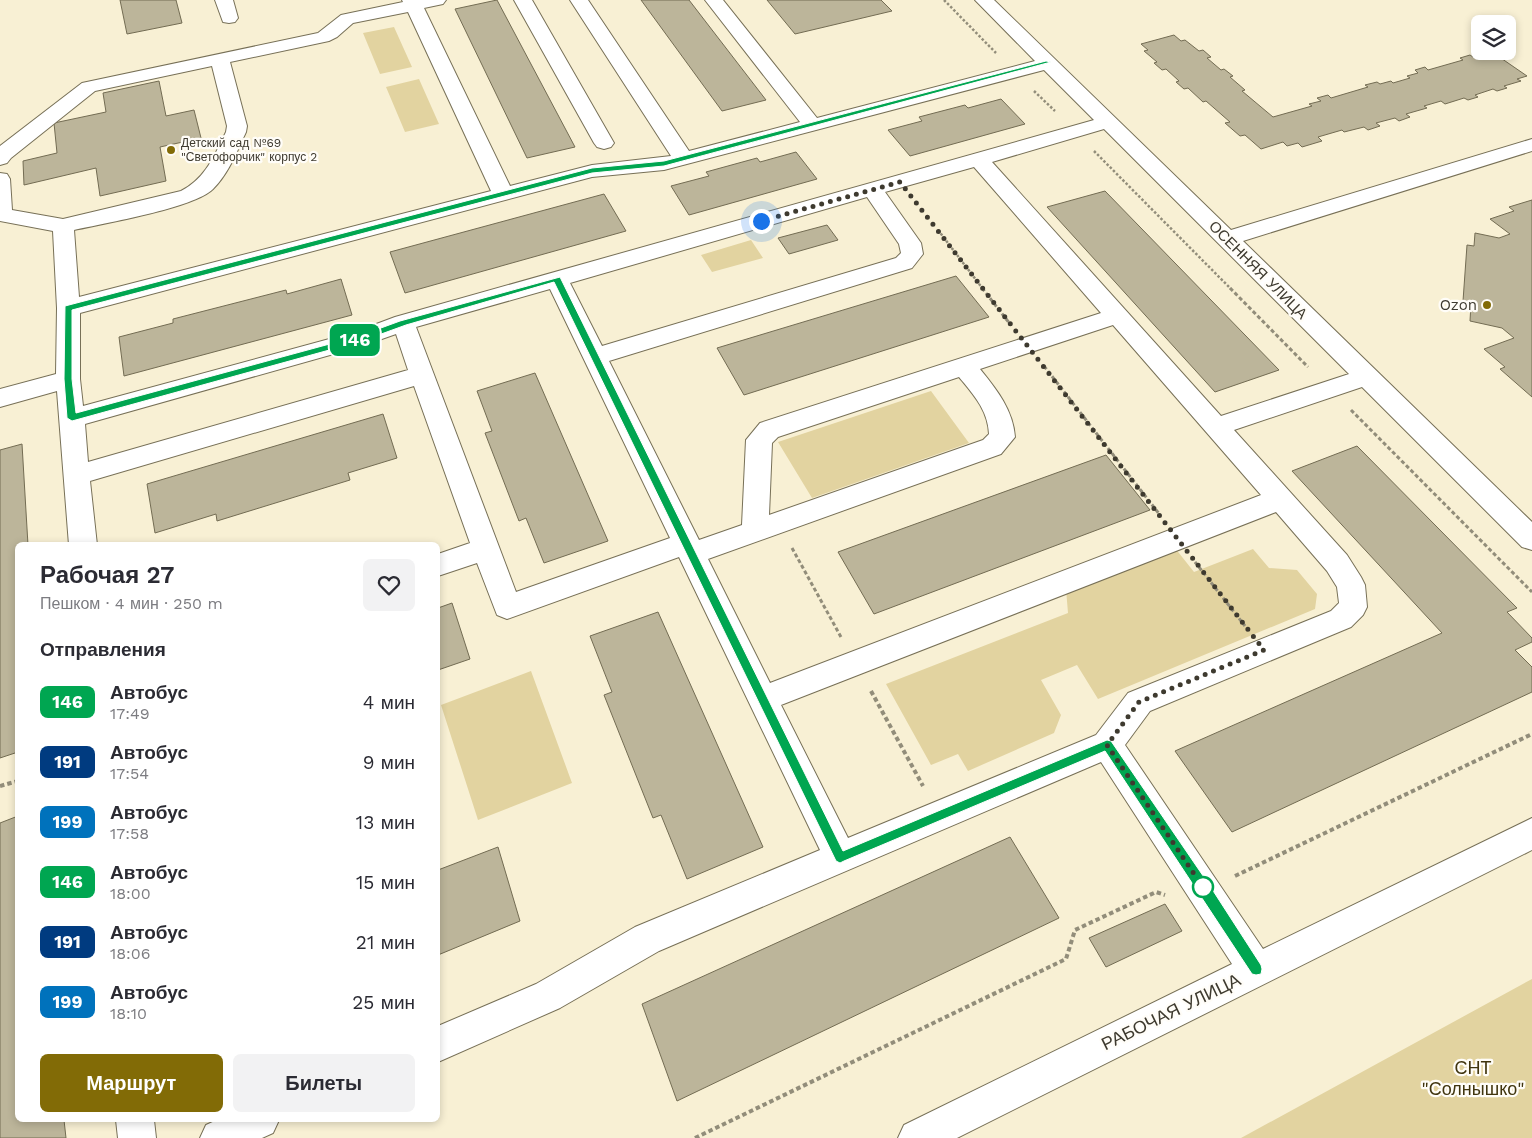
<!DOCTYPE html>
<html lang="ru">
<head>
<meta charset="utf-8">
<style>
	:root { --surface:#fff; --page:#f2f2f3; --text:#2b2b33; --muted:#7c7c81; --accent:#826b06 }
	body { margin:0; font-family:"Work Sans",sans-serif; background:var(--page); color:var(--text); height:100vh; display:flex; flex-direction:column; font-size:19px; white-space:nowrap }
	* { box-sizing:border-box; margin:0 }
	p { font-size:16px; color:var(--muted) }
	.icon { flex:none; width:28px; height:28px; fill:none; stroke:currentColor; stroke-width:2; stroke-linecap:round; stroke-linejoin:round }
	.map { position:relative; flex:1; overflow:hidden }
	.sheet { position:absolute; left:15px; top:542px; width:425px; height:580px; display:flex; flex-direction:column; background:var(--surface); border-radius:8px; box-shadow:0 2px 8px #0003 }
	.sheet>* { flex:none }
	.badge { padding:0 10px; border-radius:8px; font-size:18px; line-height:32px }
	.fabs { position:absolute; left:1471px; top:15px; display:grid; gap:10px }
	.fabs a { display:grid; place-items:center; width:45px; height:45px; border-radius:8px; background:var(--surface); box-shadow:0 2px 8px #0003; font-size:25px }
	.you { position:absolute; width:25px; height:25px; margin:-12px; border:4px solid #fff; border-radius:50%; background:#1a73e8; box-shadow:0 0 0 8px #1a73e833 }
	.map>.badge { position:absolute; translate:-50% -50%; box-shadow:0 0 0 2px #fff }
	h2 { padding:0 25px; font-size:19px; line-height:45px }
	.round { display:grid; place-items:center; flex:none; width:52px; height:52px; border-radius:8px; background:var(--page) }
	.headline { display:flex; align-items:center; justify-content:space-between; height:85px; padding:0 25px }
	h1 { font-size:24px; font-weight:600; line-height:38px }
	.cta { display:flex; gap:10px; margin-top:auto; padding:10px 25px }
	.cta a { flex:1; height:58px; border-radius:8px; background:var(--accent); color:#fff; font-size:20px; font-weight:600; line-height:58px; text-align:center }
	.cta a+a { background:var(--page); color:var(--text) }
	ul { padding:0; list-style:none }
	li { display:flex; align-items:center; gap:15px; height:60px; padding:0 25px }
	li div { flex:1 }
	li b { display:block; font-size:19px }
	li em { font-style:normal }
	li .badge { min-width:55px; font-weight:700; text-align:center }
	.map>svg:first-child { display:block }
</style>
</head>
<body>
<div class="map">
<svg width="1532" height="1138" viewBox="0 0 1532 1138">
	<rect width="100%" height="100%" fill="#f8f0d4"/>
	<path fill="#e2d3a0" d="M394 27 412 67 380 74 363 33Z
		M419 79 439 124 405 132 386 87Z
		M751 240 763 258 712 272 701 255Z
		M931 391 969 443 812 498 778 442Z
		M1175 548 1194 572 1253 549 1269 568 1297 570 1317 594 1315 609 1098 699 1077 665 1041 680 1061 715 1054 733 968 771 958 754 931 765 886 684 1068 613 1066 589Z
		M531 671 572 783 478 820 441 705Z
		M1532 979V1138H1241Z"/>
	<path fill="#bcb59a" stroke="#736c53" d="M120 0H176L182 23 127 34Z
		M497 0 575 147 527 158 455 9Z
		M641 0H689L766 100 722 111Z
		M767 0H881L892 11 795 34Z
		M1174 35 1181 41 1185 40 1199 51 1203 50 1211 57 1207 58 1221 70 1224 69 1233 76 1230 77 1245 90 1242 91 1273 117 1312 106 1309 104 1321 101 1317 98 1328 95 1331 98 1368 87 1365 85 1377 82 1380 84 1391 81 1393 83 1410 78 1407 76 1418 73 1415 70 1425 67 1428 70 1463 60 1460 58 1470 55 1473 57 1495 54 1527 76 1517 79 1521 81 1504 86 1507 88 1497 91 1493 89 1475 95 1478 97 1468 100 1464 98 1445 104 1441 101 1424 106 1427 108 1406 114 1410 117 1399 121 1395 118 1376 123 1380 126 1368 130 1364 127 1344 132 1342 130 1318 137 1322 141 1302 147 1298 143 1287 146 1283 142 1261 149 1245 135 1240 136 1225 123 1230 122 1206 101 1203 102 1188 88 1184 89 1176 82 1179 81 1166 69 1162 70 1154 63 1157 62 1144 51 1148 50 1141 44Z
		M159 81 166 116 194 110 201 138 160 147 166 181 100 196 96 168 24 185 23 161 57 153 54 123 106 112 103 93Z
		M1001 99 1025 124 910 156 888 130 922 121 919 117 965 105 968 108Z
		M796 152 817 179 689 215 671 186 709 176 706 172 757 158 760 162Z
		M1105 191 1279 370 1215 392 1047 207Z
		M604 194 626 231 405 293 390 252Z
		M1532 200V397L1500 369 1505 367 1484 349 1514 338 1502 328 1470 321 1471 303 1463 301 1467 245 1474 246 1475 233 1499 238 1510 234 1490 219 1514 211 1509 207Z
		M827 225 838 240 789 254 778 238Z
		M956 276 989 317 744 395 717 348Z
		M341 279 352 315 124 376 119 337 173 323V319L286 290 287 294Z
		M535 373 608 541 544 563 526 518 519 521 485 433 492 431 477 391Z
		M383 414 397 458 348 473 350 480 217 521 216 514 155 533 147 484Z
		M22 444 28 545H18V752L0 758V450Z
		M1357 446 1517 608 1507 612 1532 638V642L1515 650 1532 667V692L1232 832 1175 751 1442 633 1292 471Z
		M1106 455 1150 510 874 614 838 552Z
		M452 603 470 659 438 670V608Z
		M658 612 763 847 687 879 661 815 653 818 604 695 612 692 590 636Z
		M18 816V1120H64L66 1138H0V823Z
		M1010 837 1059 918 677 1101 642 1004Z
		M498 847 520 921 438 955V870Z
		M1165 904 1182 931 1106 967 1089 938Z"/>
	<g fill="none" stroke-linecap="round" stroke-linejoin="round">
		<defs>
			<path id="minor" d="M215 0H233L238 18 235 22 229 23 223 22Z
				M402 0H446L443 4 424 8 510 186 592 165 671 156 570 0H588L689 151 800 122 705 0H723L817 118 1035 61 975 0H994L1231 230 1532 139V151L1243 241 1532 522V550L1522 547 1362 387 1234 430 1347 555 1361 577 1365 585 1367 607 1363 615 1351 627 1150 711 1125 745 1263 949 1532 818V850L957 1138H898L904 1125 1232 964 1101 762 659 951 560 1008 438 1062V1026L536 984 635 927 820 850 679 557 507 619 497 615 477 563 438 576V554L470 543 414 386 90 481 97 545H69L57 391 0 407V389L56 374 57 308 53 231 0 221V173L7 174 10 179 12 210 63 219 181 191C206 178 214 156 226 132L227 126 212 66 95 91 11 158 7 163 0 165V146L82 83 318 33 341 15 403 2ZM408 12 491 191 79 297 74 230C105 223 194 208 213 189 229 173 237 151 246 132L247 126 230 62 329 41 337 37 353 23ZM1044 70 1094 120 395 317 355 332 83 406 80 379V313L592 177 664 170ZM1104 129 1349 374 1221 416 992 162ZM974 167 1101 313 760 423 746 440 742 525 699 540 609 361 912 268 923 254 921 243 885 192ZM867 197 899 244 901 253 896 258 602 346 570 283ZM550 289 670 538 516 592 416 327ZM1113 325 1261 495 770 683 708 559 1001 454 1015 437C1013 410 997 390 980 369ZM396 334 408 370 88 462 85 424 362 346ZM959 377C973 394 988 410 989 434L983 440 769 515 772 443 778 437ZM1276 512 1327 571 1337 587 1339 603 1331 611 1128 693 1096 735 848 838 781 705Z
				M514 0H532L614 143 611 147 604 149 597 147 594 143Z
				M116 1120H154L156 1138H118Z
				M217 1120H279L273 1133 262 1138H200L206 1125Z"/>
		</defs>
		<use href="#minor" stroke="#777057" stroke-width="2"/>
		<path stroke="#928d7a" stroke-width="2.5" stroke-dasharray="2.5 2" stroke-linecap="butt" d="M944 0 996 53
			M1034 91 1055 111
			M1094 151 1231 289
			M938 230 983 289"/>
		<path stroke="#928d7a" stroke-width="3" stroke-dasharray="4 2.5" stroke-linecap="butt" d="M982 288 1010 324
			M1230 288 1308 367
			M1044 366 1160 515
			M1351 410 1532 592
			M792 548 841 637
			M1195 562 1245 626"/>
		<path stroke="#928d7a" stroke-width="4" stroke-dasharray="4.5 3" stroke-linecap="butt" d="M871 691 923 786
			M0 786 18 781
			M1235 876 1532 734
			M695 1138 1066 959 1075 930 1156 892 1165 895"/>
		<use href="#minor" fill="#fff" fill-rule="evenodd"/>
	</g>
	<path fill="#00a651" stroke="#fff" d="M1046 61 1051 62 664 166 592 173 72 310V379L76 413 359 336 400 321 560 277 843 851 1107 740 1111 741 1210 886 1261 965 1262 969 1261 974 1256 975 1252 974 1105 751 844 861 840 863 836 861 554 282 406 325 362 341 72 421 67 418 64 379 65 306 592 168 664 161Z"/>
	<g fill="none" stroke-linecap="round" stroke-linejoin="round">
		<path stroke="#3e3a2f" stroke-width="5" stroke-dasharray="0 9" d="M761 221 900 182 1264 650 1139 702 1107 745 1205 890 1203 887"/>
	</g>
	<g fill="#826b06" stroke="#fffdf8" stroke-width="2">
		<circle cx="171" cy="150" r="5"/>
		<circle cx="1487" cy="305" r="5"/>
	</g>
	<circle fill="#fff" stroke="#00a651" stroke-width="2.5" cx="1203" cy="887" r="10"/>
	<g text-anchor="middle" stroke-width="4.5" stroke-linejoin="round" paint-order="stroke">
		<g font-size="12" fill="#3e3a2f" stroke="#fffdf8" text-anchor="start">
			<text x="181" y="147">Детский сад №69<tspan x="181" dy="14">"Светофорчик" корпус 2</tspan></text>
		</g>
		<g font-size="15" fill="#3e3a2f" stroke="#fffdf8">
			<text transform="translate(1258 270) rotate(45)" y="5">ОСЕННЯЯ УЛИЦА</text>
		</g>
		<g font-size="15" fill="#3e3a2f" stroke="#fffdf8" text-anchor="end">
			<text x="1477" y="310">Ozon</text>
		</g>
		<g font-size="18" fill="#3e3a2f" stroke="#fffdf8">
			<text transform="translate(1171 1012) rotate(-26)" y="6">РАБОЧАЯ УЛИЦА</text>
		</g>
		<g font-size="18" fill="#40350e" stroke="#fffdf8">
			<text x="1473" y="1074">СНТ<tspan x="1473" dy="21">"Солнышко"</tspan></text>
		</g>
	</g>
</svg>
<div class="fabs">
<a><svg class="icon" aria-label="layers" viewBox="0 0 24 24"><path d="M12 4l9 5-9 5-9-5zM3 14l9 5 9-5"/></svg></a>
</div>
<div class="you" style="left:761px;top:221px"></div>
<b class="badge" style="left:355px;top:340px;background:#00a651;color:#fff">146</b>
<section class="sheet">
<div class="headline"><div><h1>Рабочая 27</h1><p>Пешком · 4 мин · 250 m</p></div><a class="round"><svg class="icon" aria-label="heart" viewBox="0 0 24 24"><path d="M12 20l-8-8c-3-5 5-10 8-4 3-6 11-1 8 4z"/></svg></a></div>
<h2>Отправления</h2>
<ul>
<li><span class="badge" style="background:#00a651;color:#fff">146</span><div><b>Автобус</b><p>17:49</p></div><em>4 мин</em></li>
<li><span class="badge" style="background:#003b80;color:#fff">191</span><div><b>Автобус</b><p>17:54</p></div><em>9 мин</em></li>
<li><span class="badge" style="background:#0072bc;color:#fff">199</span><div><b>Автобус</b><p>17:58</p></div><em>13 мин</em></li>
<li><span class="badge" style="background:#00a651;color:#fff">146</span><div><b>Автобус</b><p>18:00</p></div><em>15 мин</em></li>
<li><span class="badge" style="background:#003b80;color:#fff">191</span><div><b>Автобус</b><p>18:06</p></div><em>21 мин</em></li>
<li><span class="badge" style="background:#0072bc;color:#fff">199</span><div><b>Автобус</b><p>18:10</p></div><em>25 мин</em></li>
</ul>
<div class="cta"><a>Маршрут</a><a>Билеты</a></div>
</section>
</div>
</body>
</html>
